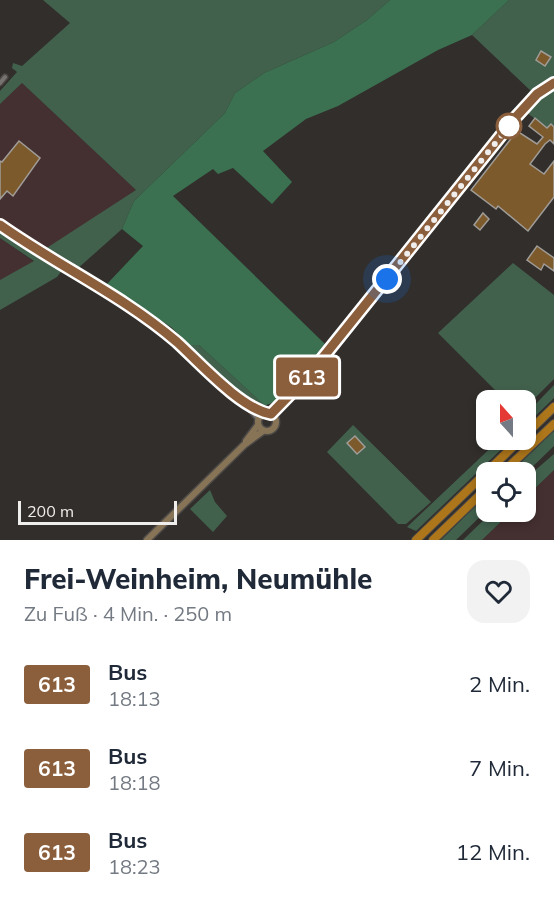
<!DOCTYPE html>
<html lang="de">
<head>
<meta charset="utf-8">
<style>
	:root { --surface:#fff; --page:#f2f2f3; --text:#1f2937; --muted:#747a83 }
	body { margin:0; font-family:Mulish,sans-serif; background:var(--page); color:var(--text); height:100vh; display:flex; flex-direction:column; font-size:22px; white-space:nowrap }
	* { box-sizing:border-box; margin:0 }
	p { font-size:20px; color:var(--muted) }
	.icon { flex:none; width:33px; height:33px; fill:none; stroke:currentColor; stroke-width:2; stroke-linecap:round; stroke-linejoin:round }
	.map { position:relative; height:540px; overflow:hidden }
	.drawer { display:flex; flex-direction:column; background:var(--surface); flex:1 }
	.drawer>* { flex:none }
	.badge { padding:0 12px; border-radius:4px; font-size:21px; line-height:39px }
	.needle { width:39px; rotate:339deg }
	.buttons { position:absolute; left:476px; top:390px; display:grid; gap:12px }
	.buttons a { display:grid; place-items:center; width:60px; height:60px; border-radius:12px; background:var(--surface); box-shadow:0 3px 9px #0003; font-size:30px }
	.scale { position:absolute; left:18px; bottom:15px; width:159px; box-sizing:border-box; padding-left:6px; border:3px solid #f0eeec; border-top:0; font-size:16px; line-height:21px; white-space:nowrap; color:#f0eeec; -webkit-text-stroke:4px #312e2b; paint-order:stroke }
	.you { position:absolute; width:30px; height:30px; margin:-15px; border:4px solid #fff; border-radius:50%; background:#1a73e8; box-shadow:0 0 0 9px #1a73e833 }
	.map>.badge { position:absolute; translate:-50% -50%; box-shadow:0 0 0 3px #fff }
	.round { display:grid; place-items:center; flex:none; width:63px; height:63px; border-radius:18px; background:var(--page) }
	.overview { display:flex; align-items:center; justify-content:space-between; height:102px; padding:0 24px }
	h1 { font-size:28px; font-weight:800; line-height:45px }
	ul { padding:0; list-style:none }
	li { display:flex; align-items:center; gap:18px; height:84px; padding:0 24px }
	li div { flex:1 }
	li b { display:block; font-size:22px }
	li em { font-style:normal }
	li .badge { min-width:66px; font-weight:700; text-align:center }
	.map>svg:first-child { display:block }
</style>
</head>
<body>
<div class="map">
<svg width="554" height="540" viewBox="0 0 554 540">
	<rect width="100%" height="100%" fill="#312e2b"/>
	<path fill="#453031" d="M22 83 136 190 48 248 0 221V104Z
		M0 238 34 262 0 280Z
		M554 470V540H482L511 512H525V498Z"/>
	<path fill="#42614d" d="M43 0H390L367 20 334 42 264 73 235 93 225 113 134 201 122 229 76 270 42 251 136 190 22 83 0 104V91L17 72 12 68 13 63 22 66 70 23Z
		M509 0H554V77L532 92 472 35Z
		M554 88V127L551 124 547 128 526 112 534 103Z
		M0 231 63 269 57 277 0 310V280L34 261 0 238Z
		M513 263 554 295V379L525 408V400H505L438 333Z
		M189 345H199L264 405 243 396Z
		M554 385V398L525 426V415Z
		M353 425 431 502 406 524H398L327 452Z
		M554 431V446L525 474 511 472Z
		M499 440H511L416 531 407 527Z
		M554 454V470L525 498V479Z
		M210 490 215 502 227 516 213 532 190 509Z
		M486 496V511L456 540H441Z
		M492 512H511L482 540H463Z"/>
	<path fill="#3b7151" d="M390 0H509L472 35 438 50 338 106 306 119 263 151 292 182 272 204 233 168 218 174 213 169 173 196 326 345C315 358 279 407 264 405L199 345H189L171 327 106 285 143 246 122 229 134 201 225 113 235 93 264 73 334 42 367 20Z"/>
	<path fill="#7c5a2b" stroke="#a09c98" stroke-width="1.5" d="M541 51 551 57 545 66 536 60Z
		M535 118 547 128 551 124 554 127V144L550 140 545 144 530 164 544 174 554 161V197L528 231 498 206 496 209 471 190 517 131 537 144 543 137 529 126Z
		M19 141 40 158 13 196 7 191 0 199V161L2 162Z
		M483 213 489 219 480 230 474 225Z
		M537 246 554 258V271L544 264 541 270 527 260Z
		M355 436 365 447 357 454 347 443Z"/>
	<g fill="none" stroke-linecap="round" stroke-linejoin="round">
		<defs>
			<path id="minor" d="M0 83 5 77
				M0 225 136 310 241 399 258 419
				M244 401 264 414"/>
			<path id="secondary" d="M258 422a9 9 0 1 1 18 0a9 9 0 1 1-18 0Z
				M271 414 308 376 515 118 537 94 554 83
				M246 441 258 425
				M147 540 244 445 263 431"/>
			<path id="motorway" d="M525 435 554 407
				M503 472 554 424
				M416 540 520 440
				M433 540 486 489"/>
		</defs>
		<use href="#minor" stroke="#4d4a48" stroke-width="7"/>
		<use href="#secondary" stroke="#4d4a48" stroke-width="9"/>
		<use href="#motorway" stroke="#4d4a48" stroke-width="10"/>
		<use href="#minor" stroke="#777370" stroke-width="4"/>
		<use href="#secondary" stroke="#877456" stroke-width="6"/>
		<use href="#motorway" stroke="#ad761a" stroke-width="8"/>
	</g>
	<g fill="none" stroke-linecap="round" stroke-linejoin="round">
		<defs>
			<path id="line" d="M0 225C58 266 122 295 177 342 200 363 241 409 271 414L308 376 515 118 537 94 554 83"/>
		</defs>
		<use href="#line" stroke="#fff" stroke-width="14"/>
		<use href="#line" stroke="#8b5e3c" stroke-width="9"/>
		<path stroke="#f0eeec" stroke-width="6" stroke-dasharray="0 10.8" d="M387 279 509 126"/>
	</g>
	<circle fill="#fff" stroke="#8b5e3c" stroke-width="3" cx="509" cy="126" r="12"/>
</svg>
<div class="buttons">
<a><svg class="needle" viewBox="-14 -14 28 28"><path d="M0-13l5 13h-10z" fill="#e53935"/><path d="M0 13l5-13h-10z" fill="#747a83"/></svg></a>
<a><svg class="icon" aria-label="locate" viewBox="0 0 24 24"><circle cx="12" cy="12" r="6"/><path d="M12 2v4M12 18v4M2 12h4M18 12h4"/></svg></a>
</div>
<div class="scale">200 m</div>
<div class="you" style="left:387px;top:279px"></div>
<b class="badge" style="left:307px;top:377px;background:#8b5e3c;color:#fff">613</b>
</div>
<section class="drawer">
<div class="overview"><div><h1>Frei-Weinheim, Neumühle</h1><p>Zu Fuß · 4 Min. · 250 m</p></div><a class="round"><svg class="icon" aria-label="heart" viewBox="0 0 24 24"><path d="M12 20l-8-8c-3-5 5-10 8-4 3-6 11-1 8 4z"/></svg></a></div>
<ul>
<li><span class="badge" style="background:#8b5e3c;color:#fff">613</span><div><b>Bus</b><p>18:13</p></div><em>2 Min.</em></li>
<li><span class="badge" style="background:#8b5e3c;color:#fff">613</span><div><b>Bus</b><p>18:18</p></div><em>7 Min.</em></li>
<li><span class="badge" style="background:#8b5e3c;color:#fff">613</span><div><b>Bus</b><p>18:23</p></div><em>12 Min.</em></li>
</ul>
</section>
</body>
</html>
